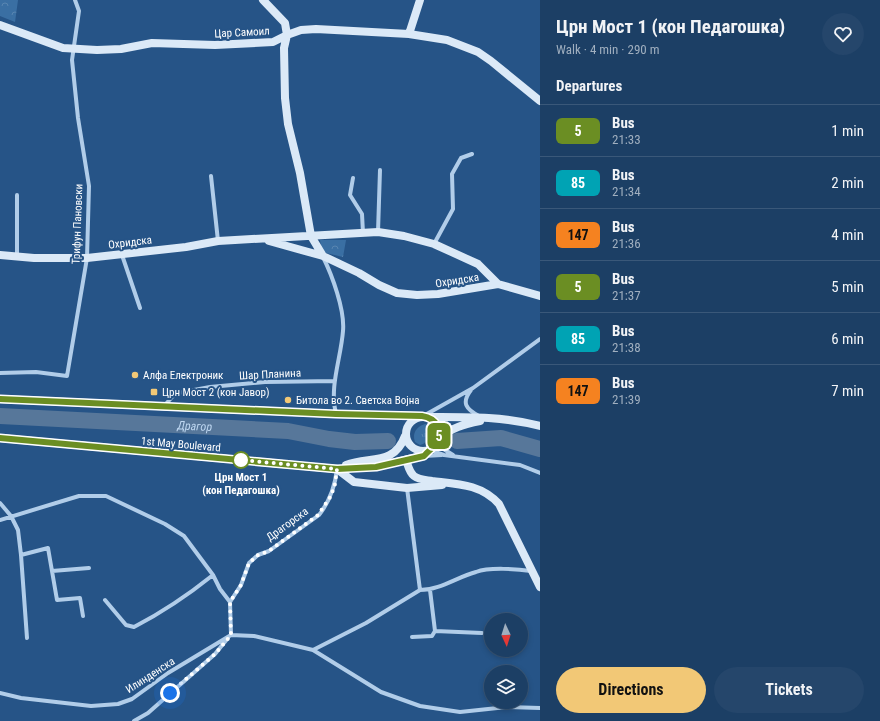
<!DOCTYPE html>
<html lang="en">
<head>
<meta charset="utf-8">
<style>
	:root { --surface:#1c3f65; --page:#25466b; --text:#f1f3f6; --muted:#a0afbf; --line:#3a5879; --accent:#f2c876 }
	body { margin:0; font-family:"Roboto Condensed",sans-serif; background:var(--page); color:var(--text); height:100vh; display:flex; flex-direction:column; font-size:15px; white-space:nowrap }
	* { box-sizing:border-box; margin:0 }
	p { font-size:13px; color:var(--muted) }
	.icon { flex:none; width:22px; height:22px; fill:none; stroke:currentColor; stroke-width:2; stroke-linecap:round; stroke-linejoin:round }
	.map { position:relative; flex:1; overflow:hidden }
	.side { display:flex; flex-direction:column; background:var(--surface); width:340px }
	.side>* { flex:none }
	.badge { padding:0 8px; border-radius:6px; font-size:14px; line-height:26px }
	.needle { width:26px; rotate:176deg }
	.tools { position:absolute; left:484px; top:613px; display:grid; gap:8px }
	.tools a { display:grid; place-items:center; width:44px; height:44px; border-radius:50%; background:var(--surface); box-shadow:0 2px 6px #0003,0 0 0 1px var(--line); font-size:20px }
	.you { position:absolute; width:20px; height:20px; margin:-10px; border:3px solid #fff; border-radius:50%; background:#1a73e8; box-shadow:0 0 0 6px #1a73e833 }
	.map>.badge { position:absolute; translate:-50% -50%; box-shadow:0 0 0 2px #fff }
	h2 { padding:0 16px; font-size:15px; line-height:36px }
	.round { display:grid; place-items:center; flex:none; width:42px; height:42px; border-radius:21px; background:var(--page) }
	.overview { display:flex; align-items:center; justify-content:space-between; height:68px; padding:0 16px }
	h1 { font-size:19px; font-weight:700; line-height:30px }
	.primary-button { display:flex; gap:8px; margin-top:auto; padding:8px 16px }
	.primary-button a { flex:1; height:46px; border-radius:24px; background:var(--accent); color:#111; font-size:16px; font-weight:700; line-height:46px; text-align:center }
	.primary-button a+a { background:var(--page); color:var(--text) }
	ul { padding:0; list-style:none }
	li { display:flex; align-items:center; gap:12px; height:52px; padding:0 16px; border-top:1px solid var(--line) }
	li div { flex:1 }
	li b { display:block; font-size:15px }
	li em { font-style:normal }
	li .badge { min-width:44px; font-weight:700; text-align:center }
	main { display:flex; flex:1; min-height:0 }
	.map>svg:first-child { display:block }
</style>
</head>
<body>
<main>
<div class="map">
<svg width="540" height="721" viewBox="0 0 540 721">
	<defs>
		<pattern id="grass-tufts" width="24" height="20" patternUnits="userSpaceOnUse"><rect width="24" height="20" fill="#3a6fa3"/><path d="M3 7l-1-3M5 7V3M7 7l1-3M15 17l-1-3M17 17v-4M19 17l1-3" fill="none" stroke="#5885b1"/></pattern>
		<pattern id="forest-crowns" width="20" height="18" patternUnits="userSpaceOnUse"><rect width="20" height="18" fill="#3a6fa3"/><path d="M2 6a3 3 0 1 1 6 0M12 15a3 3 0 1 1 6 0" fill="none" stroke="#5885b1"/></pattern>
	</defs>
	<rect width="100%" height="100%" fill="#265487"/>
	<path fill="url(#grass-tufts)" d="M425 424 432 425 436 431 435 435 423 444 420 445 415 442C412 433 416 427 425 424Z"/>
	<path fill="url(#forest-crowns)" d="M0 0H18L15 22 0 16Z
		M320 240H346L343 257 322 252Z"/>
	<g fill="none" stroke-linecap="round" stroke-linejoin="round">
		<g stroke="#57779a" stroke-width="16">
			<path id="s1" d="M0 416 288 431 329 439 355 442 388 441"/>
			<path d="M457 441 501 438 540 449"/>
		</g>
		<path stroke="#b1cde9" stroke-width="4" d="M211 176 218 241
			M353 178 350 195 362 214 363 233
			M17 195V257
			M378 232 380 170
			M434 244 453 209 452 174 461 158 472 154
			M122 255 140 308
			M323 257C332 275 345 310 343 331 341 358 329 387 336 414
			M0 373 36 372 67 376 87 258 89 186 78 118 72 60 79 11 75 0
			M471 390C461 403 466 409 479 416
			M164 406 173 396 178 393 210 387 265 382 335 381
			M425 415 473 388 540 339
			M439 439 445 450 453 455
			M429 450 444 455 520 465 540 473
			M424 456 442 455
			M407 488 420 590
			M0 503 11 516 18 530 21 555 27 638
			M0 520 79 496H106L165 524 184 536 213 575 220 589 230 602
			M21 555 48 548 57 600 80 598 83 616
			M52 571 89 568
			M105 600 126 625 134 627C163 612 188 595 213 575
			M230 602 241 585 249 563 258 555 269 551 319 515C330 501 335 487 337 469
			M230 602 231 635
			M435 631 482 633
			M231 635 254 636 313 650 366 623 420 590C440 590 457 577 476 572 489 567 517 569 531 571
			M412 637 432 636 435 631 430 590
			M313 650 381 692 420 706 460 712 507 707 540 708
			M0 693 21 698 91 706 118 704 132 699 168 673 231 635
			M134 721 148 713 215 654 228 638"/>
		<path stroke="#dbe9f7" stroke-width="8" d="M263 0 285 23 287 35 284 48 285 98 288 124 300 173 311 236 323 256
			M0 25 63 48 97 50 121 49 152 43 215 45 273 42 287 35 301 30 316 29 409 34 447 40 478 52 491 61 540 101
			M409 34 420 0
			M269 241 323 256 359 273 379 285 397 293 417 295 438 294 498 284 540 296
			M0 255 34 258H87L186 247 218 241 378 232 404 236 434 244 478 264 498 284
			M0 399 336 414 422 416
			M406 434a17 17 0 1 1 34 0a17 17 0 1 1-34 0Z
			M427 417C465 417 503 416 540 426
			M0 438 337 469C361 468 381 466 404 460 414 457 422 458 429 450
			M439 439C450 428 465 424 480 421
			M406 460C408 465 409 472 414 476 419 480 427 480 432 481 458 484 481 484 499 504L540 587
			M346 465C370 456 394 466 405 436
			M337 469 354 482 407 488 442 485"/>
	</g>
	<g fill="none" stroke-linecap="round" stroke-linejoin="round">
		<defs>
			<path id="line" d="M0 399 336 414 422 416C436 418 446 432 436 444 432 449 428 451 424 456L376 467 337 469 0 438"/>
		</defs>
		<use href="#line" stroke="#fff" stroke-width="9"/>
		<use href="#line" stroke="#6b8e23" stroke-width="6"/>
		<path stroke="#fff" stroke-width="4" stroke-dasharray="0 7.2" d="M170 693 215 654 231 635 230 602 241 585 249 563 258 555 269 551 318 515 331 496 335 484 337 469 241 460"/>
	</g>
	<g fill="#f2c876" stroke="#265487" stroke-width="1.5">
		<circle cx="135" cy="375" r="4"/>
		<rect x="150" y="388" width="8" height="8" rx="2"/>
		<circle cx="288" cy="400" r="4"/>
	</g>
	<circle fill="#fff" stroke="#6b8e23" stroke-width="2" cx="241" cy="460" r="8"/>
	<g text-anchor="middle" stroke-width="4" stroke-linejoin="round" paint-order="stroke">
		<g font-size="11" fill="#fff" stroke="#265487">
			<text transform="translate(242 32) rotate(-3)" y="4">Цар Самоил</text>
			<text transform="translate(77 224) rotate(-88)" y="4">Трифун Пановски</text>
			<text transform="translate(130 242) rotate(-7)" y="4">Охридска</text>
			<text transform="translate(457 280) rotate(-9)" y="4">Охридска</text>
			<text transform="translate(270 374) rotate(-3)" y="4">Шар Планина</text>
			<text transform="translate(181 444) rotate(5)" y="4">1st May Boulevard</text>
			<text transform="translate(287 524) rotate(-36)" y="4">Драгорска</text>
			<text transform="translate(150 675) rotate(-33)" y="4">Илинденска</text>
		</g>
		<g font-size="11" fill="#fff" stroke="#265487" text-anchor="start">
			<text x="143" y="379">Алфа Електроник</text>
			<text x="162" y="396">Црн Мост 2 (кон Јавор)</text>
			<text x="296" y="404">Битола во 2. Светска Војна</text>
		</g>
		<g font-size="11" font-weight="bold" fill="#fff" stroke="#265487">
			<text x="241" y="481">Црн Мост 1<tspan x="241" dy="13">(кон Педагошка)</tspan></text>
		</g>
		<g font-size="12" font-style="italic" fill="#bdd6f0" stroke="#265487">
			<text dy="4" stroke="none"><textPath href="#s1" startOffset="195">Драгор</textPath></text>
		</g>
	</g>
</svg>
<div class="tools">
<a><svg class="needle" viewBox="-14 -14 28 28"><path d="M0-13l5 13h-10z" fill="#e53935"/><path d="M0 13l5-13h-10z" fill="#a0afbf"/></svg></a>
<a><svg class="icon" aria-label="layers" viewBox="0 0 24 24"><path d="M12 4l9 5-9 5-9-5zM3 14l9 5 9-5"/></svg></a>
</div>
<div class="you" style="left:170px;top:693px"></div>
<b class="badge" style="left:439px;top:436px;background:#6b8e23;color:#fff">5</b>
</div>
<section class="side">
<div class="overview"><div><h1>Црн Мост 1 (кон Педагошка)</h1><p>Walk · 4 min · 290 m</p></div><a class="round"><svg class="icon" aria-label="heart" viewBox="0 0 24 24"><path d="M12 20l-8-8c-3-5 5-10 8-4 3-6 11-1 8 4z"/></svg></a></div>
<h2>Departures</h2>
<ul>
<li><span class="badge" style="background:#6b8e23;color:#fff">5</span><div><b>Bus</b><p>21:33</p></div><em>1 min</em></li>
<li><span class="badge" style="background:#00a3b4;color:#fff">85</span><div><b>Bus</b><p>21:34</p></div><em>2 min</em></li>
<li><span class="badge" style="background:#f58220;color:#111">147</span><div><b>Bus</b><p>21:36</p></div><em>4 min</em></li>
<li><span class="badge" style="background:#6b8e23;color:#fff">5</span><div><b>Bus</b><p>21:37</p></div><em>5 min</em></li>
<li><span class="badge" style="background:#00a3b4;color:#fff">85</span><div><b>Bus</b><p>21:38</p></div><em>6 min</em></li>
<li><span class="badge" style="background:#f58220;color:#111">147</span><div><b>Bus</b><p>21:39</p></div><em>7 min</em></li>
</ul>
<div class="primary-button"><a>Directions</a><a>Tickets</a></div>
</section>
</main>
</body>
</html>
